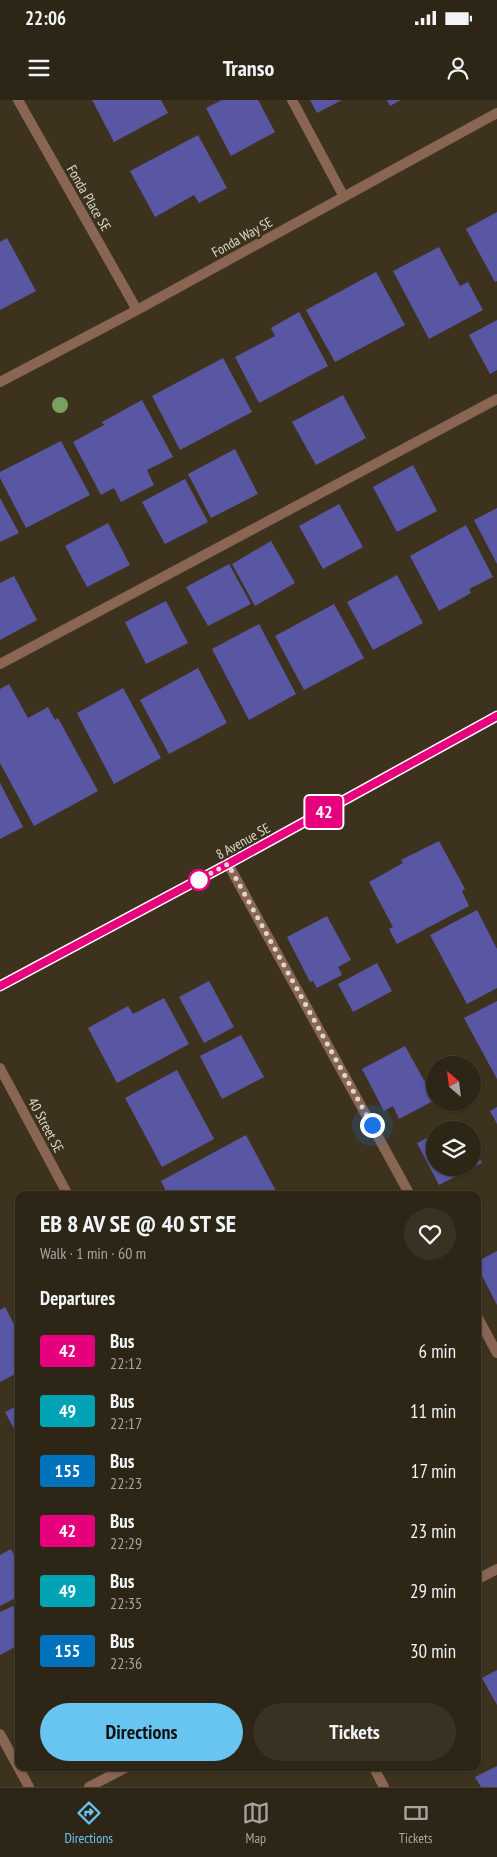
<!DOCTYPE html>
<html lang="en">
<head>
<meta charset="utf-8">
<style>
	:root { --surface:#2d2616; --page:#393223; --text:#f1f3f6; --muted:#a7a5a1; --line:#484335; --accent:#68c4f0 }
	body { margin:0; font-family:"PT Sans Narrow",sans-serif; background:var(--page); color:var(--text); height:100vh; display:flex; flex-direction:column; font-size:19px; white-space:nowrap }
	* { box-sizing:border-box; margin:0 }
	p { font-size:16px; color:var(--muted) }
	.icon { flex:none; width:28px; height:28px; fill:none; stroke:currentColor; stroke-width:2; stroke-linecap:round; stroke-linejoin:round }
	.map { position:relative; flex:1; overflow:hidden }
	.side { position:absolute; left:15px; top:1091px; width:466px; height:580px; display:flex; flex-direction:column; background:var(--surface); border-radius:10px; box-shadow:0 1px 4px #0004,0 0 0 1px var(--line) }
	.side>* { flex:none }
	.badge { padding:0 10px; border-radius:4px; font-size:18px; line-height:32px }
	.needle { width:32px; rotate:332deg }
	.controls { position:absolute; left:426px; top:956px; display:grid; gap:10px }
	.controls a { display:grid; place-items:center; width:55px; height:55px; border-radius:50%; background:var(--surface); box-shadow:0 1px 4px #0004,0 0 0 1px var(--line); font-size:25px }
	.you { position:absolute; width:25px; height:25px; margin:-12px; border:4px solid #fff; border-radius:50%; background:#1a73e8; box-shadow:0 0 0 8px #1a73e833 }
	.map>.badge { position:absolute; translate:-50% -50%; box-shadow:0 0 0 2px #fff }
	h2 { padding:0 25px; font-size:19px; line-height:45px }
	.round { display:grid; place-items:center; flex:none; width:52px; height:52px; border-radius:26px; background:var(--page) }
	.overview { display:flex; align-items:center; justify-content:space-between; height:85px; padding:0 25px }
	h1 { font-size:24px; font-weight:800; line-height:38px }
	.primary-button { display:flex; gap:10px; margin-top:auto; padding:10px 25px }
	.primary-button a { flex:1; height:58px; border-radius:30px; background:var(--accent); color:#111; font-size:20px; font-weight:800; line-height:58px; text-align:center }
	.primary-button a+a { background:var(--page); color:var(--text) }
	ul { padding:0; list-style:none }
	li { display:flex; align-items:center; gap:15px; height:60px; padding:0 25px }
	li div { flex:1 }
	li b { display:block; font-size:19px }
	li em { font-style:normal }
	li .badge { min-width:55px; font-weight:700; text-align:center }
	.status { display:flex; justify-content:space-between; align-items:center; height:35px; padding:0 25px; background:var(--surface); direction:ltr }
	.status svg { height:14px; fill:currentColor }
	header { display:flex; justify-content:space-between; align-items:center; height:65px; padding:0 25px; background:var(--surface); font-size:22px; font-weight:800 }
	.dock { display:flex; justify-content:space-around; align-items:center; height:70px; border-top:1px solid var(--line); background:var(--surface); font-size:14px; color:var(--muted) }
	.dock a { display:grid; justify-items:center; gap:2px }
	.dock .active { color:var(--accent) }
	.map>svg:first-child { display:block }
</style>
</head>
<body>
<div class="status"><b>22:06</b><svg viewBox="0 0 49 12"><path d="M0 12V9h3v3zM5 12V6h3v6zM10 12V3h3v9zM15 12V0h3v12zM26 1h20v11H26zM47 4h2v5h-2z"/></svg></div>
<header><svg class="icon" aria-label="menu" viewBox="0 0 24 24"><path d="M4 6h16M4 12h16M4 18h16"/></svg>Transo<svg class="icon" aria-label="person" viewBox="0 0 24 24"><circle cx="12" cy="8" r="4"/><path d="M4 21q1-7 8-7t8 7"/></svg></header>
<div class="map">
<svg width="497" height="1687" viewBox="0 0 497 1687">
	<rect width="100%" height="100%" fill="#3c321e"/>
	<path fill="#5957a4" d="M92 0H161L168 13 114 42Z
		M222 0H258L275 32 231 56 206 8Z
		M310 0H342L317 13Z
		M387 0H401L390 6Z
		M198 35 227 88 199 103 194 95 155 117 130 71Z
		M497 112V181L495 182 466 129Z
		M7 138 36 191 0 210V142Z
		M439 147 460 186 468 182 483 210 429 239 393 171Z
		M376 172 405 225 335 262 306 210Z
		M299 212 328 266 259 303 235 257 275 236 271 228Z
		M497 220V270L490 274 469 235Z
		M223 258 252 312 180 350 152 296Z
		M343 295 366 338 316 365 292 322Z
		M142 300 173 357 147 370 154 385 121 402 114 388 101 395 73 342 104 325 102 322Z
		M61 341 90 395 26 428 0 378V372Z
		M235 349 258 394 211 418 188 374Z
		M413 365 437 411 397 432 373 387Z
		M185 379 208 422 165 444 142 402Z
		M0 398 19 433 0 442Z
		M339 404 363 447 323 469 299 426Z
		M497 408V464L474 420Z
		M108 423 130 465 87 487 65 446Z
		M466 425 493 477 469 489 471 493 439 511 410 456Z
		M271 441 295 483 255 506 232 464Z
		M229 464 251 504 208 526 186 487Z
		M397 475 423 523 373 550 347 502Z
		M14 476 37 520 0 540V483Z
		M166 501 188 543 146 564 125 522Z
		M334 504 364 558 304 590 275 536Z
		M259 524 296 594 249 620 212 549Z
		M198 568 227 623 169 654 140 600Z
		M9 584 28 618 48 607 55 620 58 618 98 691 34 726 0 663V589Z
		M123 588 161 658 114 684 77 613Z
		M0 683 23 727 0 739Z
		M439 741 465 789 462 791 469 806 397 844 389 829 393 827 369 782 403 763 401 760Z
		M477 810 497 849V888L467 904 430 835Z
		M327 816 351 860 338 867 342 875 317 888 313 881 310 882 287 837Z
		M377 863 392 891 353 912 338 884Z
		M209 881 234 927 204 943 179 897Z
		M164 898 189 944 117 983 88 928 128 906 133 914Z
		M497 901V979L464 918Z
		M241 935 264 977 222 999 200 956Z
		M405 946 435 1000 399 1019 393 1006 384 1011 362 969Z
		M177 970 214 1039 162 1067 125 998Z
		M497 1007V1024L490 1011Z
		M460 1021 465 1030H442Z
		M435 1034V1068H472V1044L482 1063 439 1085 417 1043Z
		M246 1035 278 1095H168L161 1081Z
		M497 1151V1205L478 1168V1161Z
		M5 1207 19 1234V1272L0 1282V1210Z
		M19 1305V1338L5 1312Z
		M11 1449 15 1457 19 1455V1496L0 1506V1455Z
		M13 1506 19 1519V1545L0 1555V1512Z
		M497 1570V1605L482 1578Z
		M497 1666V1687H481L475 1677Z"/>
	<g fill="none" stroke-linecap="round" stroke-linejoin="round">
		<path stroke="#896553" stroke-width="10" d="M292 0 344 97
			M0 564 497 299
			M228 764 410 1095
			M478 1218 497 1253
			M0 1634 29 1687"/>
		<path stroke="#896553" stroke-width="10" d="M18 0 137 210
			M0 282 137 210 497 13
			M0 968 68 1095
			M478 1479 497 1469
			M374 1668 384 1687
			M89 1687 125 1668"/>
		<path stroke="#896553" stroke-width="10" d="M0 886 228 764 497 616"/>
	</g>
	<circle fill="#7aa061" cx="60" cy="305" r="8"/>
	<g fill="none" stroke-linecap="round" stroke-linejoin="round">
		<defs>
			<path id="line" d="M0 886 228 764 497 616"/>
		</defs>
		<use href="#line" stroke="#fff" stroke-width="11"/>
		<use href="#line" stroke="#e6007e" stroke-width="8"/>
		<path stroke="#dfd8cc" stroke-width="5" stroke-dasharray="0 9" d="M199 780 193 783 228 764 372 1025"/>
	</g>
	<circle fill="#fff" stroke="#e6007e" stroke-width="2.5" cx="199" cy="780" r="10"/>
	<g text-anchor="middle" stroke-width="5" stroke-linejoin="round" paint-order="stroke">
		<g font-size="14" fill="#dfd8cc" stroke="#3c321e">
			<text transform="translate(89 98) rotate(60)" y="5">Fonda Place SE</text>
			<text transform="translate(242 137) rotate(-29)" y="5">Fonda Way SE</text>
			<text transform="translate(243 741) rotate(-29)" y="5">8 Avenue SE</text>
			<text transform="translate(46 1025) rotate(62)" y="5">40 Street SE</text>
		</g>
	</g>
</svg>
<div class="controls">
<a><svg class="needle" viewBox="-14 -14 28 28"><path d="M0-13l5 13h-10z" fill="#e53935"/><path d="M0 13l5-13h-10z" fill="#a7a5a1"/></svg></a>
<a><svg class="icon" aria-label="layers" viewBox="0 0 24 24"><path d="M12 4l9 5-9 5-9-5zM3 14l9 5 9-5"/></svg></a>
</div>
<div class="you" style="left:372px;top:1025px"></div>
<b class="badge" style="left:324px;top:712px;background:#e6007e;color:#fff">42</b>
<section class="side">
<div class="overview"><div><h1>EB 8 AV SE @ 40 ST SE</h1><p>Walk · 1 min · 60 m</p></div><a class="round"><svg class="icon" aria-label="heart" viewBox="0 0 24 24"><path d="M12 20l-8-8c-3-5 5-10 8-4 3-6 11-1 8 4z"/></svg></a></div>
<h2>Departures</h2>
<ul>
<li><span class="badge" style="background:#e6007e;color:#fff">42</span><div><b>Bus</b><p>22:12</p></div><em>6 min</em></li>
<li><span class="badge" style="background:#00a3b4;color:#fff">49</span><div><b>Bus</b><p>22:17</p></div><em>11 min</em></li>
<li><span class="badge" style="background:#0072bc;color:#fff">155</span><div><b>Bus</b><p>22:23</p></div><em>17 min</em></li>
<li><span class="badge" style="background:#e6007e;color:#fff">42</span><div><b>Bus</b><p>22:29</p></div><em>23 min</em></li>
<li><span class="badge" style="background:#00a3b4;color:#fff">49</span><div><b>Bus</b><p>22:35</p></div><em>29 min</em></li>
<li><span class="badge" style="background:#0072bc;color:#fff">155</span><div><b>Bus</b><p>22:36</p></div><em>30 min</em></li>
</ul>
<div class="primary-button"><a>Directions</a><a>Tickets</a></div>
</section>
</div>
<nav class="dock">
<a class="active"><svg class="icon" aria-label="directions" viewBox="0 0 24 24"><path d="M12 3l9 9-9 9-9-9zM9 14v-3h6M13 9l2 2-2 2"/></svg>Directions</a>
<a><svg class="icon" aria-label="map" viewBox="0 0 24 24"><path d="M3 6l6-2 6 2 6-2v14l-6 2-6-2-6 2zM9 4v14M15 6v14"/></svg>Map</a>
<a><svg class="icon" aria-label="tickets" viewBox="0 0 24 24"><path d="M3 7h18v10H3zM15 7v10"/></svg>Tickets</a>
</nav>
</body>
</html>
